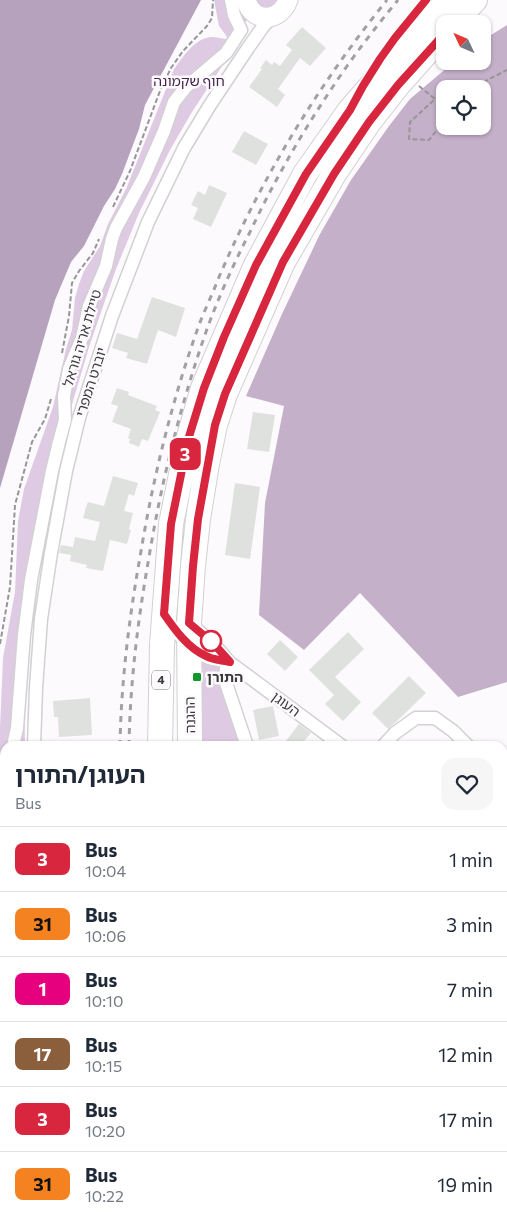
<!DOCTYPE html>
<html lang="en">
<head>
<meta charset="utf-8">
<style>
	:root { --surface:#fff; --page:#f6f6f7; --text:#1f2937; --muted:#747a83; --line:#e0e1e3 }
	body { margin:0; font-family:Commissioner,"Noto Sans Hebrew",sans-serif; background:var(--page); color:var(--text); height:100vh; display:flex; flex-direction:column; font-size:19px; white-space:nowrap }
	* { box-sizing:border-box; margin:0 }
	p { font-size:16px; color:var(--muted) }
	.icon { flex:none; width:28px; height:28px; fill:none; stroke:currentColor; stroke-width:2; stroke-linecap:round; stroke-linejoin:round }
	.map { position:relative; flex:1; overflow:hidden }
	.panel { position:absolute; left:0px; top:741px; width:508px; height:486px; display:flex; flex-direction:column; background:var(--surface); border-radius:15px 15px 0 0; box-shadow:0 1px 4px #0004 }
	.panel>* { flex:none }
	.badge { padding:0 10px; border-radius:8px; font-size:18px; line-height:32px }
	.needle { width:32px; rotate:314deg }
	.fabs { position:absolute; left:436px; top:15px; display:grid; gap:10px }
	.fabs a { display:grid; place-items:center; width:55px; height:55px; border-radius:10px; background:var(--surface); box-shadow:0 1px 4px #0004; font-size:25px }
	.map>.badge { position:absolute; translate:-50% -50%; box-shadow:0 0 0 2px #fff }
	.round { display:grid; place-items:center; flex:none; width:52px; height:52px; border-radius:15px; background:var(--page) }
	.summary { display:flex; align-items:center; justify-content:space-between; height:85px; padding:0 15px }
	h1 { font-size:24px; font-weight:700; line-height:38px }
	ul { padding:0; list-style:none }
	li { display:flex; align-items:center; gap:15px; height:65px; padding:0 15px; border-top:1px solid var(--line) }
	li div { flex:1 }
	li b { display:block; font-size:19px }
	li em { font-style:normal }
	li .badge { min-width:55px; font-weight:700; text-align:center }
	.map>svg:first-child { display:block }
</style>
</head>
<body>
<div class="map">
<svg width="507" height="1227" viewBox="0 0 507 1227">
	<rect width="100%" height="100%" fill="#fdfafd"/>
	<path fill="#decbe3" d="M214 0H241L248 19 229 39 232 51 192 112 170 150 139 213 116 269 90 344 70 411 39 553 24 683 25 746H5V911L0 879V728L3 658 15 592 18 521 24 489 53 407 66 349 72 330 75 298 79 284 84 271 100 246 108 224 126 189 174 69C183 57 195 38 211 37 217 37 223 39 228 39L225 34 219 26Z
		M254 0H280L273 9 261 8Z
		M198 657 225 664 243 746H203Z
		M214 1223H244V1227H214Z"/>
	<path fill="#c4b0c9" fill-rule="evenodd" d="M507 25V682L458 697 360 593 304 650 259 615 265 503 284 406 246 396 282 314 320 234 351 180 389 126 410 99 455 61H482L483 40ZM445 89H482V126H445Z"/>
	<path fill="#b6a2bc" d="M0 0H201L145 105 139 129 122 174 115 189 104 206 84 246 71 262 55 300 0 488Z
		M0 1000 5 1023V1222L39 1223V1227H0Z"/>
	<path fill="#dfe1de" d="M302 27 326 48 310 66 300 58 278 89 285 95 277 107 249 87 262 69 260 68 266 60 272 65 274 62 280 66 292 50 286 45Z
		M244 131 268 144 256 165 232 152Z
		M209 185 227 193 211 227 193 219 198 208 191 205 198 191 205 195Z
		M152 297 185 308 176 337 158 330 147 364 126 358 128 353 112 348 117 333 137 339Z
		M117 388 129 392 128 395 157 406 155 410 160 412 148 441 142 439 139 447 129 443 130 439 128 438 131 429 112 422 118 406 111 404Z
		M253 412 275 415 269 452 247 449Z
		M113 476 138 483 134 496 129 494 124 511 133 513 129 529 131 530 127 544 110 540 103 571 86 568 87 565 70 561 71 555 59 553 61 545 73 547 75 537 95 541 100 522 83 518 86 507 88 502 104 506Z
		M235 483 260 487 250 559 225 555Z
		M348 632 364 649 335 677 361 702 343 721 325 704 334 695 309 670Z
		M280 640 298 657 285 671 267 654Z
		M409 676 426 693 397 721 388 729 372 713Z
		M90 698 92 735 59 737 58 717H54L53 701Z
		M273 706 279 736 259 740 253 710Z
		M299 724 311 733 300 746H282Z"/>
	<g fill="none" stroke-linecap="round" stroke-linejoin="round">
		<defs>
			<path id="street" d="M165 616C176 632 190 651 209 658 216 660 223 661 229 662
				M189 623 214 644 229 662 342 746
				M229 662 226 668 225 680 247 746
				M13 746 17 728 24 635 31 580 52 471 59 442 65 420 64 396 69 369 82 338 89 306 106 266 112 239 116 228 144 177 164 131 174 102 186 87 226 53 241 30 234 15 231 0
				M34 746 36 688 41 619 51 553 66 471 79 418 112 316 148 222 184 148 210 105 248 48 262 28 267 22 276 16
				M383 746 395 733 416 718H435L453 731 468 746
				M502 781 507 785
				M0 787 5 773
				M0 820 5 832
				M502 915 507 922
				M502 1017 507 1016
				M89 1222V1227
				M348 1222V1227
				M502 1222 507 1213
				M75 1227V1222"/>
			<path id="secondary" d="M246 0C253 24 280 22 288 0"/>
			<path id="highway" d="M453 24 475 0
				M160 746 162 645 171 524 188 440 203 388 256 265 305 174 350 110 410 41 449 0
				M190 746 189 623 193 566 198 519 207 464 215 425 225 394 283 262 334 174 369 122 398 85 445 32
				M171 1222V1227
				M197 1222V1227"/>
		</defs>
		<use href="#street" stroke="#d2d0d3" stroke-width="15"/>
		<use href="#secondary" stroke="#d2d0d3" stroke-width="21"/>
		<use href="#highway" stroke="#d2d0d3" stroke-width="26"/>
		<path stroke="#979597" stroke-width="2" stroke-dasharray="5 2.5" stroke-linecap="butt" d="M419 86 435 99 410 122 409 139 429 140 445 120
			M470 89 507 70
			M113 207 130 171 160 91 171 68 183 51 207 26 212 18 213 0
			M62 353 69 316 72 283 79 271 93 253 99 239
			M0 644 10 587 15 505 32 442 45 419 51 399
			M0 926 5 953
			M55 1227V1222"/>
		<use href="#street" stroke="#fff" stroke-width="12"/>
		<use href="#secondary" stroke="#fff" stroke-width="19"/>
		<use href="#highway" stroke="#fff" stroke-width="24"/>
		<path stroke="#a3a0a3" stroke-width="3" stroke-dasharray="6 6" stroke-linecap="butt" d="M120 746C121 683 129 619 140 557 153 478 172 400 199 325 205 309 213 293 219 277 262 177 319 84 387 0
			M129 746C130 683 138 619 149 557 162 479 181 403 207 329 219 296 234 263 250 232 273 183 300 136 330 91 351 59 374 29 398 0
			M115 1227V1222
			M124 1227V1222"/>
	</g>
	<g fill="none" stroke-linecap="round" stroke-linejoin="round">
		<defs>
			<path id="line" d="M426 0 395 38 380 59 363 86 350 110 306 174 256 265 224 337 204 388 188 440 171 524 164 614C175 630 188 648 206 656 213 660 222 660 230 662L214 644 189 623 193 566 198 519 215 425 225 394 283 262 334 174 369 122 398 85 445 33"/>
		</defs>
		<use href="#line" stroke="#fff" stroke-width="11"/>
		<use href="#line" stroke="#d7263d" stroke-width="8"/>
	</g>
	<circle fill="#fff" stroke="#d7263d" stroke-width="2.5" cx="211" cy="641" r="10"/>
	<rect fill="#11962a" stroke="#fdfafd" stroke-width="2" x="192" y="672" width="10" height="10" rx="2.5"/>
	<g text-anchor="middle" stroke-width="5" stroke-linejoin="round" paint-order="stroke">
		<rect fill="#fdfafd" stroke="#757475" stroke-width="1" x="152" y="670.5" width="18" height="19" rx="4"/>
		<g font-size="12" font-weight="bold" fill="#3b3a3b">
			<text x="161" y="684">4</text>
		</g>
		<g font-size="14" fill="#44284c" stroke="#fdfafd">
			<text x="189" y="86">חוף שקמונה</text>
		</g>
		<g font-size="14" fill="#3b3a3b" stroke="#fdfafd">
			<text transform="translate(82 338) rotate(-73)" y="5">טיילת אריה גוראל</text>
			<text transform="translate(91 382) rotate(-72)" y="5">יוברט המפרי</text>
			<text transform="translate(286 704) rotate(37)" y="5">העוגן</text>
			<text transform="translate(190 715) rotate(-91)" y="5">ההגנה</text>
		</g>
		<g font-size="14" font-weight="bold" fill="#3b3a3b" stroke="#fdfafd" text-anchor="start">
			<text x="207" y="682">התורן</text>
		</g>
	</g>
</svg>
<div class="fabs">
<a><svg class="needle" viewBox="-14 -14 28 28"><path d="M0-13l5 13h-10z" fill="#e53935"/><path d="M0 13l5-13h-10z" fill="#747a83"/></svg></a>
<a><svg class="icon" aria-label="locate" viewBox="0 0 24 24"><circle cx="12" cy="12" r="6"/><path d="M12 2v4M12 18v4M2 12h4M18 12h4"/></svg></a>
</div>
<b class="badge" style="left:185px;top:454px;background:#d7263d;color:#fff">3</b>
<section class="panel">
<div class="summary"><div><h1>העוגן/התורן</h1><p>Bus</p></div><a class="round"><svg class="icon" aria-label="heart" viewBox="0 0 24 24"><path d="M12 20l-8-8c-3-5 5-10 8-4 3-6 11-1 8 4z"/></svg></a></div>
<ul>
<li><span class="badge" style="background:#d7263d;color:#fff">3</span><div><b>Bus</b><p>10:04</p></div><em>1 min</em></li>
<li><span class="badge" style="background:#f58220;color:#111">31</span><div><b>Bus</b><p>10:06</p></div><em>3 min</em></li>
<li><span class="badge" style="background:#e6007e;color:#fff">1</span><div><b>Bus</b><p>10:10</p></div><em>7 min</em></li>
<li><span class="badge" style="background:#8b5e3c;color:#fff">17</span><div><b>Bus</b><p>10:15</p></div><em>12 min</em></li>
<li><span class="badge" style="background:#d7263d;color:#fff">3</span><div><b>Bus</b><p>10:20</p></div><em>17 min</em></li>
<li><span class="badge" style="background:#f58220;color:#111">31</span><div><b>Bus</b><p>10:22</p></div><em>19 min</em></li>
</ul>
</section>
</div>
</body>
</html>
